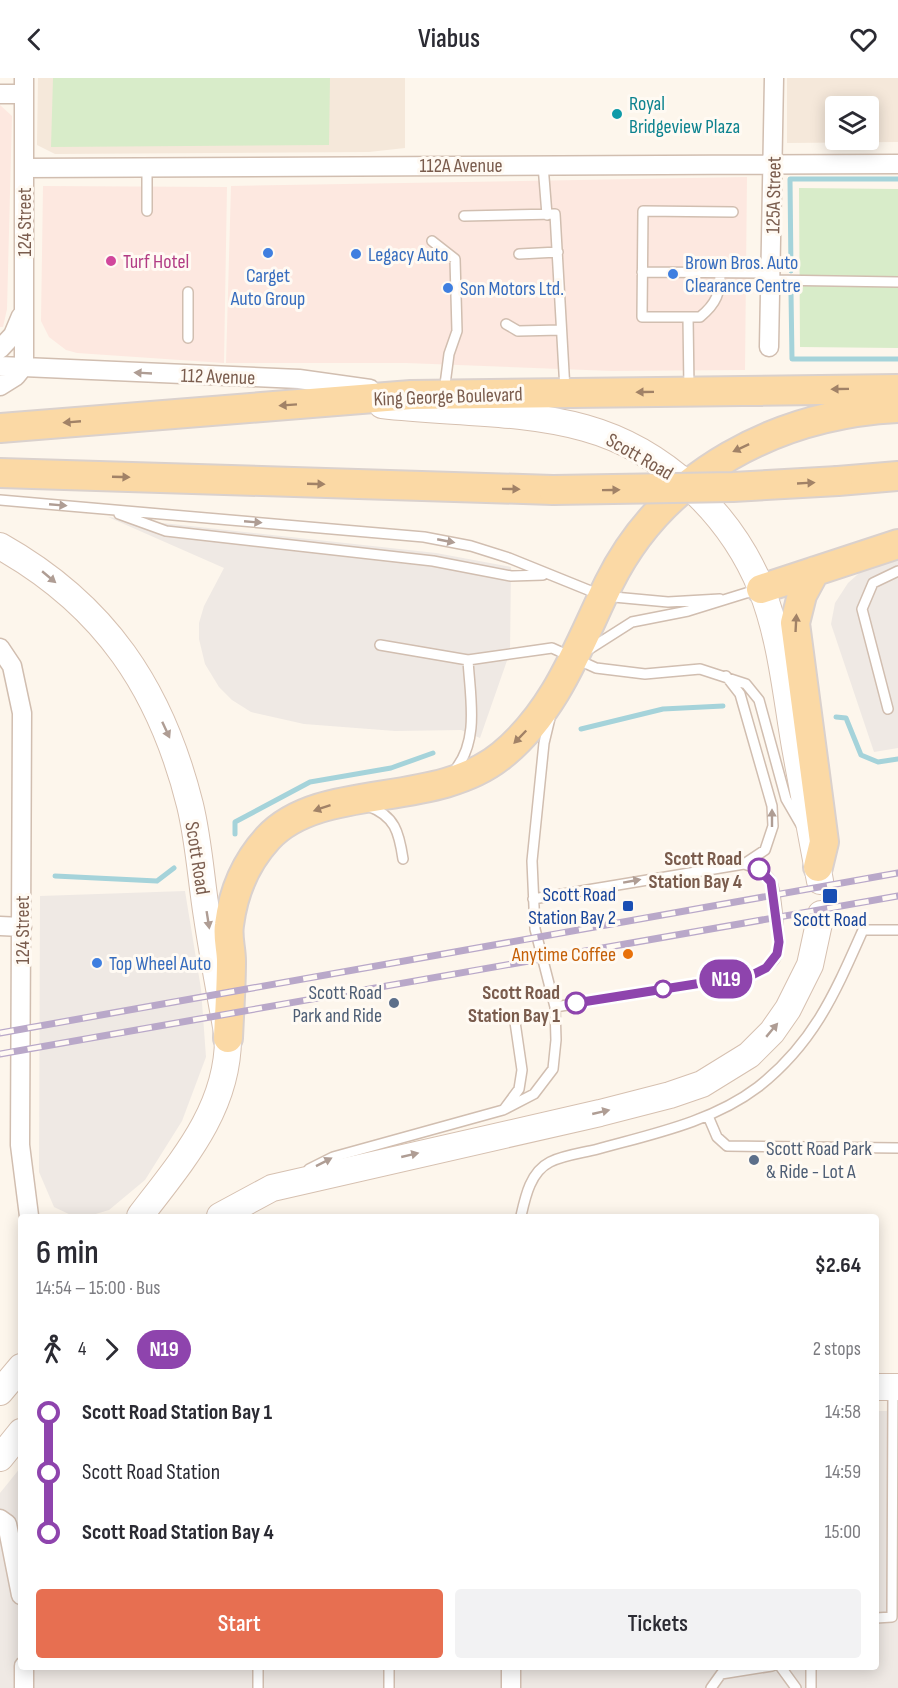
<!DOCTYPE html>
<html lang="en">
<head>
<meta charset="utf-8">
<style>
	:root { --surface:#fff; --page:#f2f2f3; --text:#2b2b33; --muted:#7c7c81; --accent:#e76f51 }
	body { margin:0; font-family:"Sofia Sans Condensed",sans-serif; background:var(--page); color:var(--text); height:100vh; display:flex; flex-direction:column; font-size:22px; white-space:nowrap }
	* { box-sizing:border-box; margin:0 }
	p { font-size:20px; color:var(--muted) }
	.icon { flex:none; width:33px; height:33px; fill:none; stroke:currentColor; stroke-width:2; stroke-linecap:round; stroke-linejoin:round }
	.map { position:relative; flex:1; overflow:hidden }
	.details { position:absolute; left:18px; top:1136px; width:861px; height:456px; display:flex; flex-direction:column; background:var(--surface); border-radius:6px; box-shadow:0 3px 15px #0003 }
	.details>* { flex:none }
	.badge { padding:0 12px; border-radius:20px; font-size:21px; line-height:39px }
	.fabs { position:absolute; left:825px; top:18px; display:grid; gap:12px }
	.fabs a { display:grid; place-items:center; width:54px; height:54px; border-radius:6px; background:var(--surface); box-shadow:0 3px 15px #0003; font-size:30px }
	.map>.badge { position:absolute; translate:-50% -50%; box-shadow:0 0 0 3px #fff }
	.legs { display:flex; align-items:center; gap:9px; height:66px; padding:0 18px; font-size:20px }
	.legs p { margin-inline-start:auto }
	.summary { display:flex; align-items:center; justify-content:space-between; height:102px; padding:0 18px }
	h1 { font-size:33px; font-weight:600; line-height:45px }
	.action { display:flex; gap:12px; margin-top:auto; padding:12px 18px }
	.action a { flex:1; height:69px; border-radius:6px; background:var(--accent); color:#fff; font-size:24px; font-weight:600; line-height:69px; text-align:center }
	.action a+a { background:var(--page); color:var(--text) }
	ul { padding:0 18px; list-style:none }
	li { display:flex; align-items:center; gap:21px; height:60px; font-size:22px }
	li i { display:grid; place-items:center; width:9px; height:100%; margin:0 8px; background:currentColor }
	li i::after { content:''; width:15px; height:15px; margin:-8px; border:4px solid; border-radius:50%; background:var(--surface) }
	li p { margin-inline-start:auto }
	li:first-child i { background:linear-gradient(#0000 50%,currentColor 0) }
	li:last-child i { background:linear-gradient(currentColor 50%,#0000 0) }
	header { display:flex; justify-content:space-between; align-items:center; height:78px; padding:0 18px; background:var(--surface); font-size:27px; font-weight:600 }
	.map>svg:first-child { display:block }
</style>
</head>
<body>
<header><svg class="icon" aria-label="back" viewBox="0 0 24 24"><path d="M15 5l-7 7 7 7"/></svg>Viabus<svg class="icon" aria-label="heart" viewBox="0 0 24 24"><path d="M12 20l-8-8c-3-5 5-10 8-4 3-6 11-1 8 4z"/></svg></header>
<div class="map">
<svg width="898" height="1610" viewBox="0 0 898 1610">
	<rect width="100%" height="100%" fill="#fdf6ec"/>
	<path fill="#f5e8da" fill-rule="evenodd" d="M38 0H405V70L369 74 55 76 37 67Z
		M787 0H898V64L787 65ZM836 28H868V62H836Z"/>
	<path fill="#fde8e0" d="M0 27 12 38 7 231 3 249H0Z
		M747 99 745 292 612 293 406 285H226L231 108Z
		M43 108 227 109 224 285 77 275 66 272 49 259 41 243Z"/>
	<path fill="#efe9e4" d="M108 439 436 475 511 489 510 574 480 660 461 652 395 653 304 646 251 634 232 622 219 609 205 586 199 561V545L204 528 224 490Z
		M898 480V670L874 674 831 546 835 525 848 505 866 489Z
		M185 813 201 911 206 979 182 1043 145 1102 109 1132 89 1138H73L54 1129 39 1094 40 818Z
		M876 1333H898V1610H0V1415L21 1389V1588H876Z"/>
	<path fill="#d8ecc9" d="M53 0H330L329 67 51 69Z
		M799 110 898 111V270L800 269Z"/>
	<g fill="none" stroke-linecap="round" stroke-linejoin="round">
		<path stroke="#a5d3da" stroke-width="5" d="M791 193 790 101H898
			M791 215 792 281H898
			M836 639 846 640 861 677 878 684 898 681
			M581 651 663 631 723 628
			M235 756V744L310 704 391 690 433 675
			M55 798 157 803 174 790"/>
		<defs>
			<path id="service" d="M543 87 547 137
				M147 89V133
				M464 138 555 136 565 312
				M432 163 455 181 457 253 449 276 444 314
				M519 176 558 174
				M642 194 772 195
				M771 202 898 204
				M688 239H700C717 225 720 215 720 195
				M506 246 518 253 561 252
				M188 260V214
				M689 311 688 239H642L643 133 733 134
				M0 422 424 459 471 468 509 480 603 518 668 524 720 521
				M119 436 166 453 433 483 511 498 543 497
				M380 567 468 582 552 570 596 590 645 596 700 591 746 606 759 622 786 721 801 747
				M588 572 632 544 688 533 759 511
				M888 631 862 531 873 505 898 493
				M454 693C480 663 470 619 468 582
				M368 728C395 738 399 754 403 781
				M533 821 744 786 765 772 773 748 772 728 740 616 726 598
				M555 929 752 897C762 892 772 887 777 877 781 868 776 812 771 803 765 793 754 789 744 786
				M505 1030 519 1011 522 992 515 944
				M708 1038 717 1059 727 1068 898 1070
				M309 1091 333 1079 503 1032 534 1016 553 991 556 962 555 929 535 851 532 783 544 665 550 640
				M521 1138C525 1120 530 1094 550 1084 564 1077 583 1075 598 1071 652 1056 712 1044 758 1009 814 965 835 915 863 852H898
				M876 1540 892 1539 893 1312
				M389 1588V1610
				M780 1588 796 1610
				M811 1588V1610
				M258 1610V1588
				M711 1610 721 1596 772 1588"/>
			<path id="minor" d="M0 16H24
				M24 90 898 86
				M769 269 774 0
				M0 271 13 257 21 238
				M0 288 299 301 370 311
				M24 288V0
				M0 308 16 298 24 288
				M0 570 12 588 22 635 20 1067 29 1138
				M0 848 22 849
				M0 1441 7 1446 21 1517
				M24 1588V1610
				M511 1588V1610"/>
			<path id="secondary" d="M382 327C449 335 519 332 585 350 664 372 730 435 761 510 781 560 786 617 795 669 803 714 812 759 820 803
				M0 468C105 527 161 611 190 727 199 764 201 802 207 839 213 880 221 920 228 960 228 1032 181 1084 140 1138
				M220 1138 272 1110 600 1035 670 1017 702 1006 749 977 772 954 788 931 810 887 821 836
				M876 1309H898
				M0 1314 21 1289
				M0 1380 21 1354"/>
			<path id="primary" d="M0 350 411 317 898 311
				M0 395 553 412
				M838 403 898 398
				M815 493 802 517 795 545 824 764 818 789
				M761 511 898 466
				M228 960C229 935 231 909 231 883 231 871 227 859 229 847 233 815 246 784 268 760 321 703 435 732 502 677 557 632 579 566 609 505 664 394 779 336 898 330"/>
		</defs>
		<use href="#service" stroke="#d1beb0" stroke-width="12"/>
		<use href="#minor" stroke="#d1beb0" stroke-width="21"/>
		<use href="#secondary" stroke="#d6c0b0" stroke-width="28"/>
		<use href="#primary" stroke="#dad1cd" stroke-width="32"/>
		<use href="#service" stroke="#fff" stroke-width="9"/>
		<use href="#minor" stroke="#fff" stroke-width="18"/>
		<use href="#secondary" stroke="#fff" stroke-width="26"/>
		<use href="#primary" stroke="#fbd9a5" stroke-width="28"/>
		<defs>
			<path id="rail" d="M0 955 898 795
				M0 976 898 818"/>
		</defs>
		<use href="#rail" stroke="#b9a8c9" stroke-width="7"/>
		<use href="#rail" stroke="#fffaf3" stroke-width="4.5" stroke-dasharray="14" stroke-linecap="butt"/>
		<defs>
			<path id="primary-bridge" d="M553 412 733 409 838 403"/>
		</defs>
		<use href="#primary-bridge" stroke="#dad1cd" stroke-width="32" stroke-linecap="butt"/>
		<use href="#primary-bridge" stroke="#fbd9a5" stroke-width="28"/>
	</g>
	<defs><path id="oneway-solid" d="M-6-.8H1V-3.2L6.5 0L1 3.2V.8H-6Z" transform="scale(1.5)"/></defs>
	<g fill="#af9d94">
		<use href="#oneway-solid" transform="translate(143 295) rotate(-177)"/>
		<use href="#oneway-solid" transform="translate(58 427) rotate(5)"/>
		<use href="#oneway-solid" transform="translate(253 444) rotate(5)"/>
		<use href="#oneway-solid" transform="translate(446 463) rotate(11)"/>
		<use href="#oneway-solid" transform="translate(49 499) rotate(40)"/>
		<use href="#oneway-solid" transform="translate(166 652) rotate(65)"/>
		<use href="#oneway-solid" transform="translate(772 740) rotate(-90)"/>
		<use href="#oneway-solid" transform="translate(632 803) rotate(-10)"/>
		<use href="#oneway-solid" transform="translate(208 842) rotate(81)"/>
		<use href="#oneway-solid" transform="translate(772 952) rotate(-50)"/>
		<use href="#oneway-solid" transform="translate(601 1034) rotate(-13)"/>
		<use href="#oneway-solid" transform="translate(410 1077) rotate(-13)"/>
		<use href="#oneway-solid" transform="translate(324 1084) rotate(-27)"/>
	</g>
	<g fill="#a18267">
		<use href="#oneway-solid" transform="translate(840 311) rotate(179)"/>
		<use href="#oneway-solid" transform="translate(645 314) rotate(179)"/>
		<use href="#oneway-solid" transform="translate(288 327) rotate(176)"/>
		<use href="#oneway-solid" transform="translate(72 344) rotate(175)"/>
		<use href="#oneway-solid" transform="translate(741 370) rotate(155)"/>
		<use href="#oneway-solid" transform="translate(121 399) rotate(2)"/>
		<use href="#oneway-solid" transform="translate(806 405) rotate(-3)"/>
		<use href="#oneway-solid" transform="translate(316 406) rotate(2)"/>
		<use href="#oneway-solid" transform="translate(511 411) rotate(1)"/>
		<use href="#oneway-solid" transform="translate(611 412) rotate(-1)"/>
		<use href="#oneway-solid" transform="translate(796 545) rotate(-87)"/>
		<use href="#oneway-solid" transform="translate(520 659) rotate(134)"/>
		<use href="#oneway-solid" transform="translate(322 730) rotate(161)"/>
	</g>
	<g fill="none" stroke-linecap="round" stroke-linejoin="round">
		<defs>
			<path id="line-1" d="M576 925 752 897 766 890 777 876 779 864 771 804 759 791"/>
		</defs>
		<use href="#line-1" stroke="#fff" stroke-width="14"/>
		<use href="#line-1" stroke="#8e44ad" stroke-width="9"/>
	</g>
	<circle fill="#0f9aa8" stroke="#fffaf3" stroke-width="2" cx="617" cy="36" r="6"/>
	<g fill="#3f7fe0" stroke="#fffaf3" stroke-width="2">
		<circle cx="268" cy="175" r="6"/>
		<circle cx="356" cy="176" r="6"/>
		<circle cx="673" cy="196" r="6"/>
		<circle cx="448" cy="210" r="6"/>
		<circle cx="97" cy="885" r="6"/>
	</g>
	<circle fill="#d1479c" stroke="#fffaf3" stroke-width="2" cx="111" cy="183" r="6"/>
	<g fill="#fff" stroke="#8e44ad" stroke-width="3">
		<circle cx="759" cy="791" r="10"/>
		<circle cx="663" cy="911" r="8"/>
		<circle cx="576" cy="925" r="10"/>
	</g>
	<g fill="#1a4fb4" stroke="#fffaf3" stroke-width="2">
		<rect x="822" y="810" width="16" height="16" rx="3"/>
		<rect x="622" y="822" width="12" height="12" rx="3"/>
	</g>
	<circle fill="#e8710a" stroke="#fffaf3" stroke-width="2" cx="628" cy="876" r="6"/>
	<g fill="#5c6f8a" stroke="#fffaf3" stroke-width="2">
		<circle cx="394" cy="925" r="6"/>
		<circle cx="754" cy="1082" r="6"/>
	</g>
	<g text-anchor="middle" stroke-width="6" stroke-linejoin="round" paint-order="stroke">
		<g font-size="20" fill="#0d838f" stroke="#fffaf3" text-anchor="start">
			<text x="629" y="32">Royal<tspan x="629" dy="23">Bridgeview Plaza</tspan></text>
		</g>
		<g font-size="20" fill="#7a5c4d" stroke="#fffaf3">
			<text x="461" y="94">112A Avenue</text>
			<text transform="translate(773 117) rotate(-89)" y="7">125A Street</text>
			<text transform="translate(24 144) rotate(-90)" y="7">124 Street</text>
			<text transform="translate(218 298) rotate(2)" y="7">112 Avenue</text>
			<text transform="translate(448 318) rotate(-2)" y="7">King George Boulevard</text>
			<text transform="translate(640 378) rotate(30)" y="7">Scott Road</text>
			<text transform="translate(198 780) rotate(81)" y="7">Scott Road</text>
			<text transform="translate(22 852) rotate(-90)" y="7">124 Street</text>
		</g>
		<g font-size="20" fill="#366cbe" stroke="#fffaf3" text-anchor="start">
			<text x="368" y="183">Legacy Auto</text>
			<text x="685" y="191">Brown Bros. Auto<tspan x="685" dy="23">Clearance Centre</tspan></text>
			<text x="268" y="204" text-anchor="middle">Carget<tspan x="268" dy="23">Auto Group</tspan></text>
			<text x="460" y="217">Son Motors Ltd.</text>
			<text x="109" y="892">Top Wheel Auto</text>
		</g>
		<g font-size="20" fill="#b23c85" stroke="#fffaf3" text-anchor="start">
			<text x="123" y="190">Turf Hotel</text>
		</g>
		<g font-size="20" font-weight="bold" fill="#7a5c4d" stroke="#fffaf3" text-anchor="end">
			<text x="742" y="787">Scott Road<tspan x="742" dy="23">Station Bay 4</tspan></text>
			<text x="560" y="921">Scott Road<tspan x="560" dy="23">Station Bay 1</tspan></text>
		</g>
		<g font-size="20" fill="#164399" stroke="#fffaf3" text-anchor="end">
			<text x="616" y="823">Scott Road<tspan x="616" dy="23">Station Bay 2</tspan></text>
			<text x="830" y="848" text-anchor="middle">Scott Road</text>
		</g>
		<g font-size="20" fill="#c56008" stroke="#fffaf3" text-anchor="end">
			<text x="616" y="883">Anytime Coffee</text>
		</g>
		<g font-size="20" fill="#4e5e75" stroke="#fffaf3" text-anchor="end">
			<text x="382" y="921">Scott Road<tspan x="382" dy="23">Park and Ride</tspan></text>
			<text x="766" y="1077" text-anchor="start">Scott Road Park<tspan x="766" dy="23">&amp; Ride - Lot A</tspan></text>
		</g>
	</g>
</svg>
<div class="fabs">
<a><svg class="icon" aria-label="layers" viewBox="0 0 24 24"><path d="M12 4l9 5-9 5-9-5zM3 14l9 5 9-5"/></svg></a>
</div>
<b class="badge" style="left:726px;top:901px;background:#8e44ad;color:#fff">N19</b>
<section class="details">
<div class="summary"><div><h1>6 min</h1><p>14:54 – 15:00 · Bus</p></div><b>$2.64</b></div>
<div class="legs"><svg class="icon" aria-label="walk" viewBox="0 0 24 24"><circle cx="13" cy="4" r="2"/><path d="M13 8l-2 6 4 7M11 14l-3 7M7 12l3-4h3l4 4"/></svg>4<svg class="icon" aria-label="forward" viewBox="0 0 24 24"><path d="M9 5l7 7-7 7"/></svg><b class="badge" style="background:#8e44ad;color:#fff">N19</b><p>2 stops</p></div>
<ul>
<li><i style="color:#8e44ad"></i><b>Scott Road Station Bay 1</b><p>14:58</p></li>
<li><i style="color:#8e44ad"></i><span>Scott Road Station</span><p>14:59</p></li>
<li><i style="color:#8e44ad"></i><b>Scott Road Station Bay 4</b><p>15:00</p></li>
</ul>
<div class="action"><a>Start</a><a>Tickets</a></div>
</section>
</div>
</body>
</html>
